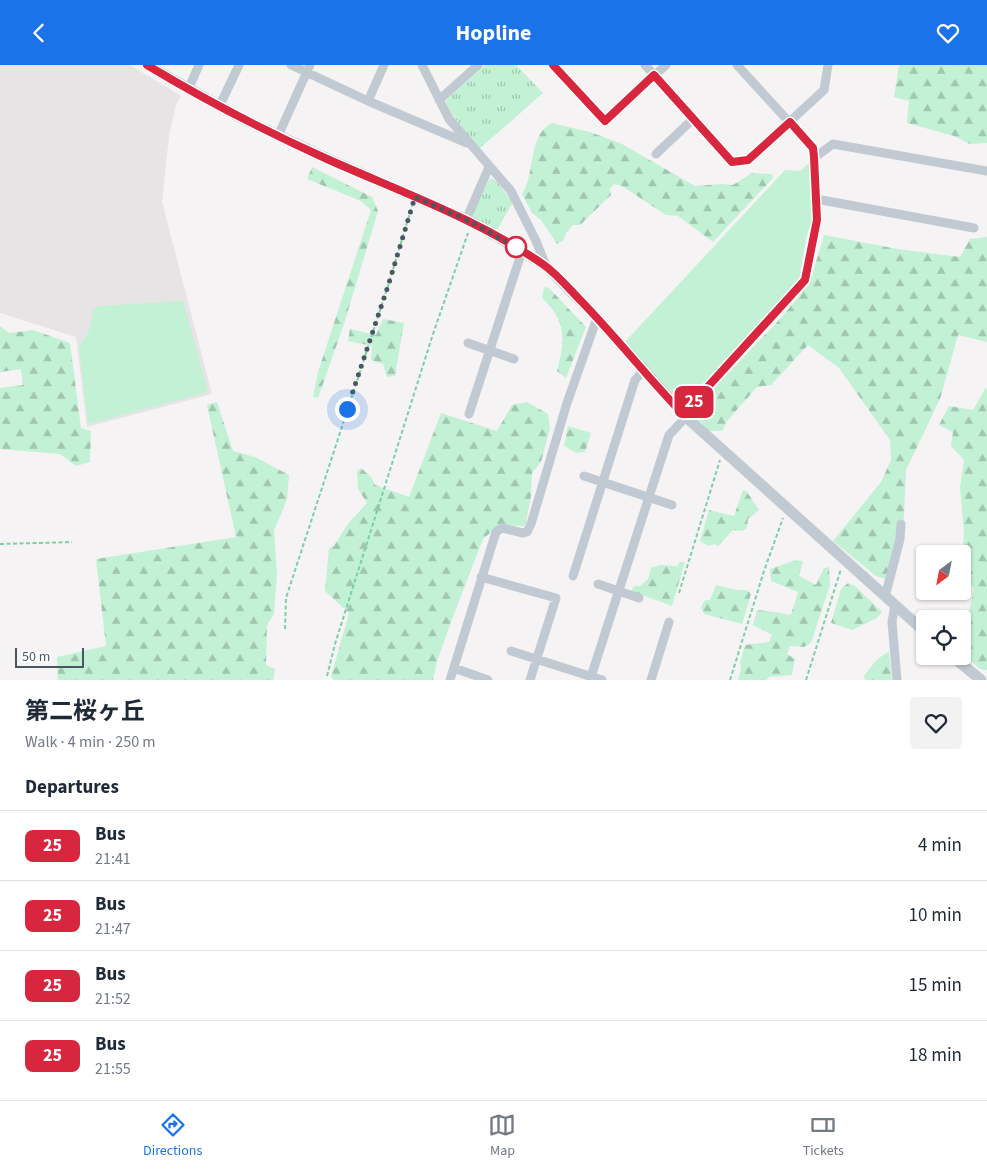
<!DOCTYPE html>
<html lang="en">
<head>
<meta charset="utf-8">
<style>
	:root { --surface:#fff; --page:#f2f2f3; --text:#1f2937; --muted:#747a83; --line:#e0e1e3; --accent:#1a73e8 }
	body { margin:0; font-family:"Source Sans 3","Noto Sans JP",sans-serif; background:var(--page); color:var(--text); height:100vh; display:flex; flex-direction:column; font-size:19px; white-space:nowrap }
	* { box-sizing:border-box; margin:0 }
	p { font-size:16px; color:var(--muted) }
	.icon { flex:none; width:28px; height:28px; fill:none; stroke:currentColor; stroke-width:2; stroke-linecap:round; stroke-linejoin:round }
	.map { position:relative; height:615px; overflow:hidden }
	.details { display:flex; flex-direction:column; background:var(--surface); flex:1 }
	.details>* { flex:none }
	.badge { padding:0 10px; border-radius:8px; font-size:18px; line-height:32px }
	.needle { width:32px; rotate:212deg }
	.buttons { position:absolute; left:916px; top:480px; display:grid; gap:10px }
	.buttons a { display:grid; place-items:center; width:55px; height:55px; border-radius:5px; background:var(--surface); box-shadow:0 1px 4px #0004; font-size:25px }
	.scale { position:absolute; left:15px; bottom:12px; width:69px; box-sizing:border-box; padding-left:5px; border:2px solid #4a5661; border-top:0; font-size:14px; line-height:18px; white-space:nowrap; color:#4a5661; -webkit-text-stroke:4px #fff; paint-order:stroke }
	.you { position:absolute; width:25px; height:25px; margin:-12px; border:4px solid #fff; border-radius:50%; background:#1a73e8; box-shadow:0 0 0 8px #1a73e833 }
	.map>.badge { position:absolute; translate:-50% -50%; box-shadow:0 0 0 2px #fff }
	h2 { padding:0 25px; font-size:19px; line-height:45px }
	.round { display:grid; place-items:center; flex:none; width:52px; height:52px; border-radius:5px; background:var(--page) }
	.summary { display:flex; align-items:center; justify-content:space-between; height:85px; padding:0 25px }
	h1 { font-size:24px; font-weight:700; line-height:38px }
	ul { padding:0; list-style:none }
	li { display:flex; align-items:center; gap:15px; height:70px; padding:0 25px; border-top:1px solid var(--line) }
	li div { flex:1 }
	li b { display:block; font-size:19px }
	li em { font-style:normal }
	li .badge { min-width:55px; font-weight:700; text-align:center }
	header { display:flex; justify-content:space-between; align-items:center; height:65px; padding:0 25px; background:var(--accent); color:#fff; font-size:22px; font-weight:700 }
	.dock { display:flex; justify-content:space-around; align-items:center; height:70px; border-top:1px solid var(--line); background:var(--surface); font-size:14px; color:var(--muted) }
	.dock a { display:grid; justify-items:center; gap:2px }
	.dock .active { color:var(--accent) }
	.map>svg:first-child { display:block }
</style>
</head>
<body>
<header><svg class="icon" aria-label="back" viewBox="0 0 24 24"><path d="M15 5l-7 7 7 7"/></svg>Hopline<svg class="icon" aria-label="heart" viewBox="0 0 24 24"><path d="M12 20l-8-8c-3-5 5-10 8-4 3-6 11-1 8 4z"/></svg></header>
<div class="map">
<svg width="987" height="615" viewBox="0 0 987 615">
	<defs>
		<pattern id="forest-firs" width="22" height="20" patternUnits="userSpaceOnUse" patternTransform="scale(1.25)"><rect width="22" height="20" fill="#c3f1d5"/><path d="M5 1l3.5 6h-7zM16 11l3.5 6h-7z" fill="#a0c6b0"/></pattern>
		<pattern id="park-tufts" width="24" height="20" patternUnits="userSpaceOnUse" patternTransform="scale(1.25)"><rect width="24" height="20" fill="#c3f1d5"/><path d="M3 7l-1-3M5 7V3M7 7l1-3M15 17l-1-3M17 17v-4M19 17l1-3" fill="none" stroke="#a0c6b0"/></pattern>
	</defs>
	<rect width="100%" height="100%" fill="#f5f3f3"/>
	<path fill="#e6e4e5" d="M0 0H130L181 31 176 40 169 71 162 137 212 329 87 362 76 272 0 248Z"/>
	<path fill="#c3f1d5" d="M810 97 812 154 806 174 799 214 684 340 624 278 785 105 800 106Z
		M183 236 208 327 88 359 79 282 90 264 93 246 98 241Z"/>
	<path fill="url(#forest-firs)" d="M899 0H987V78L970 79 954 71 907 58 909 36 894 32Z
		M551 58 590 67 622 79 695 121 722 119 733 120 752 108 772 109 773 113 713 177 678 151 666 150 622 121 614 119 610 124 611 130 580 160H573L566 168 563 176 557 179 541 155 532 148 522 129C536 108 527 73 551 58Z
		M312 102 372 132 378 146 344 259 318 333 313 332 318 307 371 145 361 136 307 114Z
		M824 170 897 184 960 192 970 174 987 172V277L958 270 940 334 906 405 903 472 892 516 876 511 833 476 881 417 891 395 890 375 839 303 808 280 771 320 757 322 727 356 722 366H709L695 351 696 344 704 334 780 254 810 218Z
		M544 222 549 223 586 262 566 313 557 306C565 275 567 256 542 233Z
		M383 254 404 258 395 311 387 312 383 299 371 295 372 281 348 276 350 264 376 270Z
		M0 261 9 268 33 265 70 278 81 363 91 366 90 397 76 401 60 389 0 384V323L23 320 21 304 0 307Z
		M987 323V605L980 604 964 590 963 574 974 524 966 512 963 511 962 489H941L942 485H963L964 468 960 422 964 395 951 381 953 367 939 360 949 341 973 345 985 324Z
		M217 337 233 386 255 392 289 410 287 435 274 465 277 508 274 548 267 561 266 600 275 604 273 615H58L57 592 106 581 96 494 236 472 207 340Z
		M527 337 548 349 550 363 541 397 532 408 531 431 526 457 524 461 499 460 483 474 454 549 437 596 433 615H334L331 612 349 548 325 526 329 483 334 481 347 460 367 438 358 424 357 407 361 403 372 413 375 420 409 432 441 348 497 366 512 340Z
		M568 361 591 368 585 387 577 388 564 381Z
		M743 425 747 427 759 445 748 454 747 463 742 466 733 465 718 481 714 479 709 481 700 476 709 445 734 451Z
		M796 495 803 496 799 511 816 520 824 503 829 502 830 520 811 578 804 582 790 581 787 589 795 594 792 610 769 612 767 615H738L741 605 740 598 745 580 769 577 772 570 753 560 757 545 774 547 791 550 798 527 771 516 770 504Z
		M680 497H685L672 541 631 526 634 521H640L648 514 651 503 660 500 677 501Z
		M848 518 855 521 882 547 877 553 852 565 831 558 841 524Z
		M716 520 737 525H747L751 529 742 559 704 549 701 542 705 535H710Z
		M889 587 892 615H865L864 611C871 602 878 591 889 587Z"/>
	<path fill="url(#park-tufts)" d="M485 0H516L543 28 479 84 452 50 446 37 448 33Z
		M491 113 496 116 513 137 497 165 475 154 472 147 489 115Z"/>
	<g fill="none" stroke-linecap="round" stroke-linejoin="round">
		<path stroke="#7ad0a6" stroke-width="2" stroke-dasharray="4 2.5" stroke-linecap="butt" d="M0 479 72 477
			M679 528 720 395
			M285 564 286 533 388 221 412 141
			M327 611 335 579 433 269 468 168
			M730 615 764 506 783 453
			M806 615 841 504"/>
		<path stroke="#c1cad2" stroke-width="9" d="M291 0 368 36 467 78
			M422 0 449 54 511 126 536 176 546 201
			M553 0 605 56 666 0
			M645 0 732 97 748 95 824 25 828 0
			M188 25 199 0
			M439 35 478 0
			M368 36 384 0
			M219 42 239 0
			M278 71 310 0
			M656 89 693 54
			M814 93 833 79 987 106
			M816 134 974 163
			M466 155 489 102
			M468 278 514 294
			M469 349 522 186
			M683 349 805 215 817 155 813 83 737 0
			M584 411 672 440
			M573 511 635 315 644 305
			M481 512 556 533 530 615
			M598 519 639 533
			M885 532 900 474 901 459
			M895 540 892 557 897 615
			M511 586 602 615
			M454 603 488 615
			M450 615 496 467 502 463 523 468 527 467 531 459 567 338 597 253
			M590 615 669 370 686 352
			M651 615 669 557"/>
		<path stroke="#c1cad2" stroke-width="11" d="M147 0 243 54 328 94 472 157 522 186 546 201 597 253 686 352 925 567
			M952 591 981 615"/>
	</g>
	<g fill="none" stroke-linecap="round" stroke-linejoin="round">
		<defs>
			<path id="line" d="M147 0C205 35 265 66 327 94 401 127 478 154 544 200 558 210 570 225 582 237 617 273 648 313 683 349L805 215 817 155 814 92 813 83 790 57 748 95 732 97 654 10 605 56 553 0"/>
		</defs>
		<use href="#line" stroke="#fff" stroke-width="11"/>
		<use href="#line" stroke="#d7263d" stroke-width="8"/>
		<path stroke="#4a5661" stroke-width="5" stroke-dasharray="0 9" d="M347 344 388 221 415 132 472 157 522 186 516 182"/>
	</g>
	<circle fill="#fff" stroke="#d7263d" stroke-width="2.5" cx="516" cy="182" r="10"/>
</svg>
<div class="buttons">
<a><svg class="needle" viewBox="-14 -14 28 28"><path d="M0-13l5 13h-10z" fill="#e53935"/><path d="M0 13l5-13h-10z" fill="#747a83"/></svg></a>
<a><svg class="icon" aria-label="locate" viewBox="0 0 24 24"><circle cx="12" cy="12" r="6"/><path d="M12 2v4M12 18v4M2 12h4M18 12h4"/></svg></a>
</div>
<div class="scale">50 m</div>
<div class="you" style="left:347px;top:344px"></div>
<b class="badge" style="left:694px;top:337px;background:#d7263d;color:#fff">25</b>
</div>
<section class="details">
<div class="summary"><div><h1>第二桜ヶ丘</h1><p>Walk · 4 min · 250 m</p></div><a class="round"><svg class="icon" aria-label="heart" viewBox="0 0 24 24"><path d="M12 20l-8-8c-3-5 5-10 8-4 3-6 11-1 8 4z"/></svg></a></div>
<h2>Departures</h2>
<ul>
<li><span class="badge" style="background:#d7263d;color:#fff">25</span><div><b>Bus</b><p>21:41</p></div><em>4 min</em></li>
<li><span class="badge" style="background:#d7263d;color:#fff">25</span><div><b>Bus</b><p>21:47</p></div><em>10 min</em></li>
<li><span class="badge" style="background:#d7263d;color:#fff">25</span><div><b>Bus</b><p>21:52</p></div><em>15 min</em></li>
<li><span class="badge" style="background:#d7263d;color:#fff">25</span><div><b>Bus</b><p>21:55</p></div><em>18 min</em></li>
</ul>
</section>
<nav class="dock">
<a class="active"><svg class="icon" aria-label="directions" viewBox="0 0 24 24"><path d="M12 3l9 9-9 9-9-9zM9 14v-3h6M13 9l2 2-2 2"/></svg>Directions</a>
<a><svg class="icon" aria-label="map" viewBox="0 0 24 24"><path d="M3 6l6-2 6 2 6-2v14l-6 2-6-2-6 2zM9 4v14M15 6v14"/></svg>Map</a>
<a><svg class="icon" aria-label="tickets" viewBox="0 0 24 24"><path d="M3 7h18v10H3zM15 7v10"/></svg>Tickets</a>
</nav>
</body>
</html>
